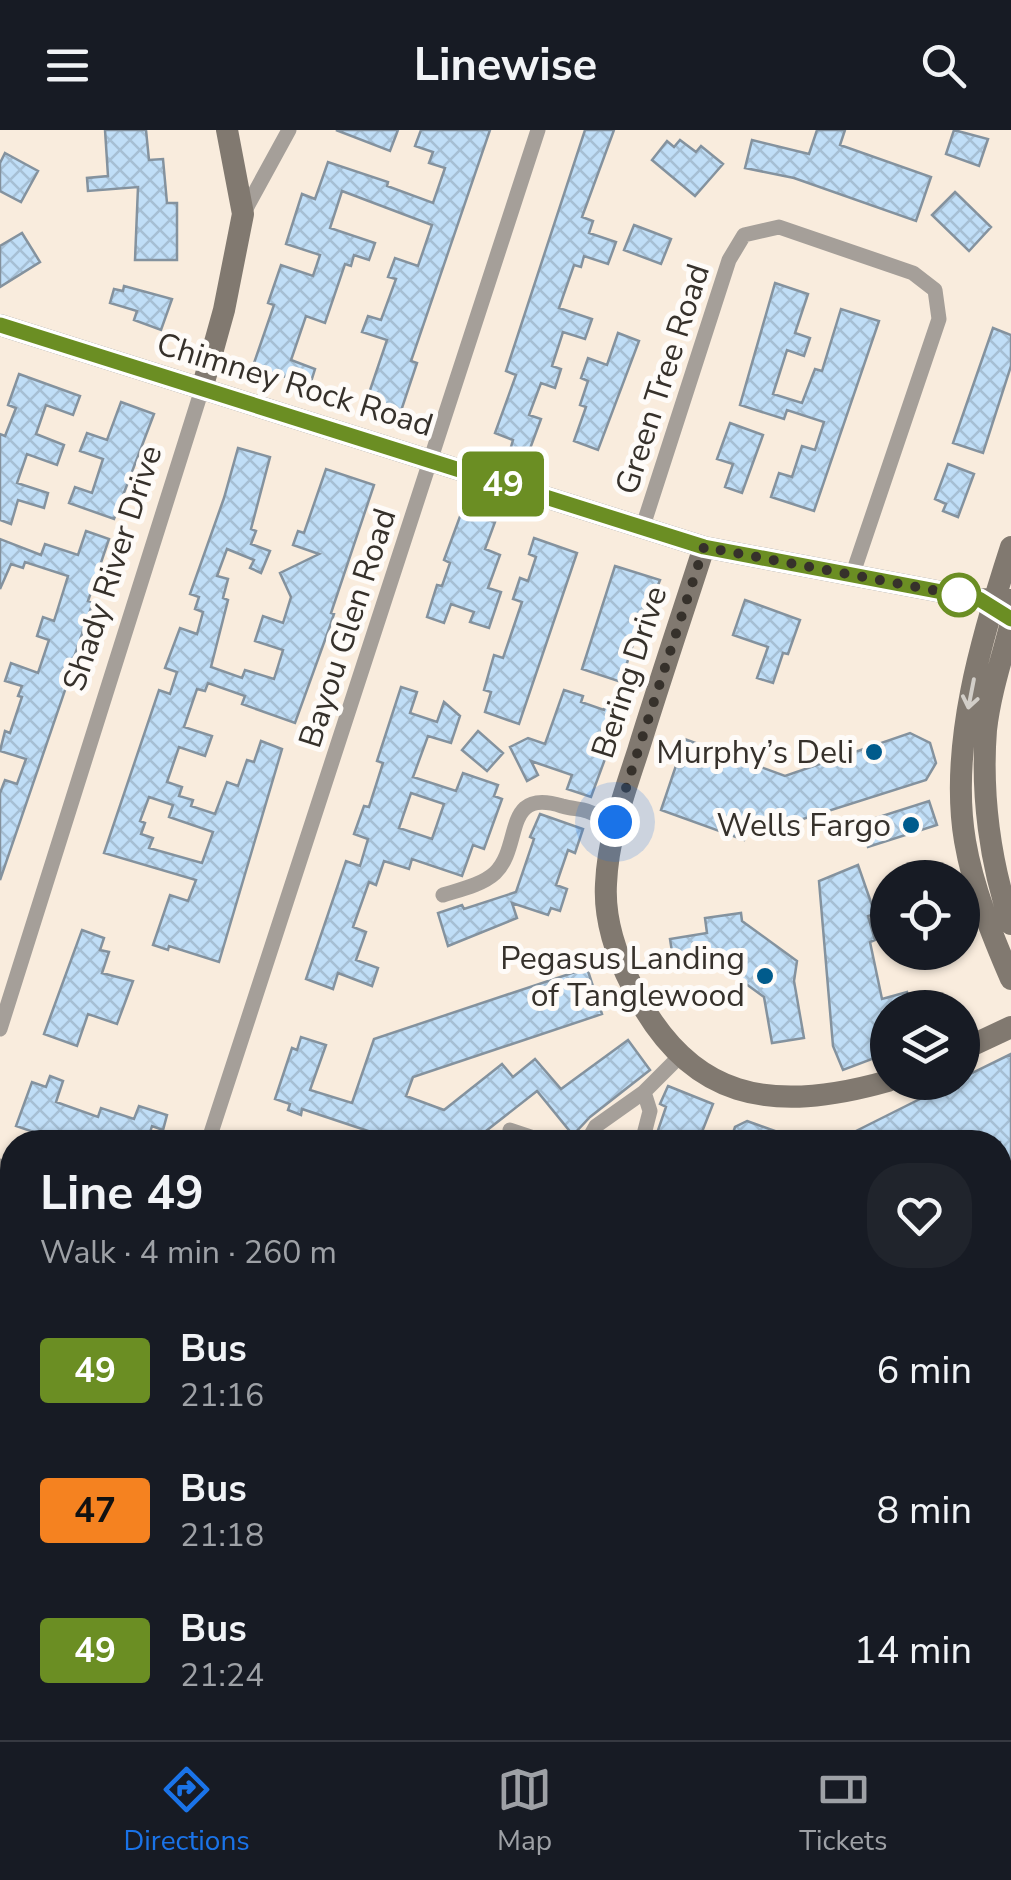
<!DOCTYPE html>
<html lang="en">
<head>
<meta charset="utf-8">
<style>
	:root { --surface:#171b24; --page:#20242c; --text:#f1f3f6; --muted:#9ea1a6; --line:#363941; --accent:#1a73e8 }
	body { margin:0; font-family:"Nunito Sans",sans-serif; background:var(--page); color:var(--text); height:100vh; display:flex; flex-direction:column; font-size:38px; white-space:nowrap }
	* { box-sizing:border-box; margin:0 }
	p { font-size:32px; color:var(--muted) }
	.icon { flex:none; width:55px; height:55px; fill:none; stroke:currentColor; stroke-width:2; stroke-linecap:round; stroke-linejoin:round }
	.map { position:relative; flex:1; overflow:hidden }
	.drawer { position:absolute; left:0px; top:1000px; width:1012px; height:610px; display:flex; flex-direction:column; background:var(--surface); border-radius:40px 40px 0 0; box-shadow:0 2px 8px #0004 }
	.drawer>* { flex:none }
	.badge { padding:0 20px; border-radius:8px; font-size:35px; line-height:65px }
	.fabs { position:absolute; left:870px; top:730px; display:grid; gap:20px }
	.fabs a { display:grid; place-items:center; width:110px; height:110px; border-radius:50%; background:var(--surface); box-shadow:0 2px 8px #0004; font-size:50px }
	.you { position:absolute; width:50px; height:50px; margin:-25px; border:8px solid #fff; border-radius:50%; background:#1a73e8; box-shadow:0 0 0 15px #1a73e833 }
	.map>.badge { position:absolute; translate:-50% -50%; box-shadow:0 0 0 5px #fff }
	.round { display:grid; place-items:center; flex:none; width:105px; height:105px; border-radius:40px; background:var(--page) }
	.overview { display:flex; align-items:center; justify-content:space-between; height:170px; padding:0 40px }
	h1 { font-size:48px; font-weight:700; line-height:75px }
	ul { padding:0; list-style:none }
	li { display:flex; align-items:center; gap:30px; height:140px; padding:0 40px }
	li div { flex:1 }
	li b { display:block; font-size:38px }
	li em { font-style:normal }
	li .badge { min-width:110px; font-weight:700; text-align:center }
	header { display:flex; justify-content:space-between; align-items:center; height:130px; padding:0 40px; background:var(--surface); font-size:45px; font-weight:700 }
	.tab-bar { display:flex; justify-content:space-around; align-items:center; height:140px; border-top:2px solid var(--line); background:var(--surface); font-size:28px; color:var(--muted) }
	.tab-bar a { display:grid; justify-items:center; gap:5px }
	.tab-bar .active { color:var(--accent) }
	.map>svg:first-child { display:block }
</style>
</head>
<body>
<header><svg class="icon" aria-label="menu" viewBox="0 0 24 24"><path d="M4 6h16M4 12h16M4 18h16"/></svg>Linewise<svg class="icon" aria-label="search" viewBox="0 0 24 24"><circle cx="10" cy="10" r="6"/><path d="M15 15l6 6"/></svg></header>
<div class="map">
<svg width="1011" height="1610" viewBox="0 0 1011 1610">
	<defs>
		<pattern id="building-cross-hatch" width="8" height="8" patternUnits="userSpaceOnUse" patternTransform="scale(2.5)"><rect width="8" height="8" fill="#c0def7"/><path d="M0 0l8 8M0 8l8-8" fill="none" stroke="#a6bfd4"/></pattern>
	</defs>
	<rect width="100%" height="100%" fill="#f9ecdd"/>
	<path fill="url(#building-cross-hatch)" stroke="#84929e" stroke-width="2.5" fill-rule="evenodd" d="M105 0H146L149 30 163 29 167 73H177V130H135L138 57 88 61 87 48 108 46Z
		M336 0H398L390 21Z
		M421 0H490L411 231 417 233 400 284 366 272 387 210 362 202 368 186 381 190 396 149 388 147 395 128 418 136 432 95 342 61 330 98 375 113 369 130 354 125 351 136 345 134 325 193 306 186 291 230 315 239 310 255 253 236 274 175 268 173 281 135 313 146 320 125 286 114 302 64 315 69 328 32 388 52 387 56 433 73 445 38 429 33 433 22 415 16Z
		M585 0H614L582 87 593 91 589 103 616 112 608 134 584 126 581 137 574 135 559 178 592 189 585 209 563 202 552 236 561 239 555 258 541 253 529 285 541 289 528 324 511 317 513 310 495 303 516 245 506 241Z
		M817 0H845L840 15 931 47 916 91 794 48 745 38 752 10 809 24Z
		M954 0 988 9 979 36 946 24Z
		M680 10 696 22 701 16 723 34 695 66 652 30 667 11 674 17Z
		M5 23 38 41 21 72 0 61V33Z
		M955 62 991 97 969 121 932 85Z
		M634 95 671 109 661 134 624 120Z
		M22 103 40 132 0 157V116Z
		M775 153 808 164 795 203 810 208 804 226 787 220 773 264 802 273 815 239 822 241 841 179 879 191 814 381 771 367 779 343 792 347 802 316 815 320 824 292 787 280 784 289 740 275Z
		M124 156 172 169 161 200 134 190 137 181 110 173 114 159 123 161Z
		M993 198 1011 205V236L983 323 953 313Z
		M618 203 639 211 598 320 574 311 586 277 580 275 588 251 581 248 588 228 607 235Z
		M19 244 80 266 73 285 46 275 36 304 64 315 57 335 27 324 17 353 48 363 44 378 18 370 11 394 0 390V304L5 306 16 278 8 275Z
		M121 272 154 284 114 389 69 373 75 357 92 363 103 329 80 321 87 303 107 310Z
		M730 293 763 305 742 363 725 357 733 334 717 329Z
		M238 318 270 327 251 399 256 401 251 414 270 421 261 443 250 438 254 430 227 419 217 446 228 449 223 468 228 470 211 537 242 548 245 540 274 549 283 520 255 511 263 486 283 493 291 467 280 443 319 424 293 415 298 401 304 403 326 339 374 355 331 483 334 484 330 496 295 593 242 574 245 566 208 553 205 561 197 559 184 597 212 606 205 626 179 617 167 652 182 657 179 666 193 670 191 676 215 684 227 652 238 656 247 630 254 632 261 611 282 619 219 832 169 816 168 820 153 815 170 765 188 771 196 750 104 723 159 560 170 564 177 542 165 538 180 498 197 504 203 482 195 479 199 467 190 464 224 368ZM149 667 173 675 169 687 213 702 202 733 149 718 153 708 141 704 145 693 140 691Z
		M948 334 974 344 958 387 943 381 946 374 935 369Z
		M462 381 495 392 485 419 500 425 488 458 501 462 489 498 470 492 474 482 451 474 444 493 427 487 437 455 442 456 450 433 444 430Z
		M86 401 109 409 88 471 93 472 72 533 74 534 0 750V663L5 650 17 654 26 629 0 621 5 601 10 603 22 567 18 566 22 556 5 551 11 533 38 543 49 510 37 506 43 487 54 491 68 446 25 432 23 438 11 434 0 459V409L41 425 45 414 78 425Z
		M534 408 577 423 519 594 485 582 491 562 484 560 494 525 503 528 522 472 513 469 520 448 528 451 536 427 529 424Z
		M615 436 660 450 655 463 650 461 621 552 582 539Z
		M745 470 800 490 788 524 783 523 773 553 757 548 768 517 733 505Z
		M401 557 417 562 410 583 437 592 444 572 460 586 451 613 428 606 413 647 456 661 463 643 498 655 494 666 502 669 484 719 473 715 462 746 412 729 409 739 384 731 376 755 369 752 353 797 366 802 356 830 378 838 372 856 338 843 333 859 306 849 346 731 360 736 368 709 354 704 364 676 369 677 383 633 377 631ZM411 663 444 674 432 709 399 698Z
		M564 560 583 566 581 572 604 580 606 575 623 580 591 667 567 659 572 645 531 631 538 645 527 651 510 617 528 608 545 614Z
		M478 601 503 623 487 641 462 620Z
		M910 603 930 613 936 633 926 650 781 696 752 686 744 710 661 680 685 609 785 646Z
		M929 671 937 695 868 717 860 693Z
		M540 684 583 699 575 723 568 720 556 755 567 759 560 781 551 778 548 785 512 773 517 788 448 816 438 783 462 775 464 779 516 762 534 709 530 707Z
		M858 735 875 784 868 786 875 810 870 812 882 869 907 862 912 878H888V923L843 940 833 916 819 751Z
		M741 783 742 791 797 831 794 851 804 908 772 913 764 867 720 835 675 841 670 809 707 803 705 788Z
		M82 800 104 808 100 820 109 822 102 843 133 851 117 894 88 884 77 916 44 904Z
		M587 838 602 884 413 947 406 966 444 980 502 934 513 947 535 929 561 959 628 910 650 940 590 987 573 1005 537 961 472 1012H401L302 979 301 985 288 980 290 974 275 969 292 918 297 920 301 907 326 915 310 960 352 973 374 909Z
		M1011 924V1193L1000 1199V1012H834L954 952H962V948Z
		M50 946 63 951 56 972 98 987 101 978 134 989 139 976 167 985 163 1000 152 996 147 1012H63L16 996 32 952 46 957Z
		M668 956 713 974 698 1012H654L666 977 660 974Z
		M747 991 803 1011 802 1012H730L735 997Z
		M1011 1411V1475L1000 1488V1424Z
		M12 1525V1605L0 1580V1531Z
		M510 1598H553L550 1610H507Z"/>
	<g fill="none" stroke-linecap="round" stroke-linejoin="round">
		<path stroke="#a59f99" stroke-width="15" d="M243 84 289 0
			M642 399 729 130 744 105 779 97 913 143 935 160 939 189 852 446
			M443 765C459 760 482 755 495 743 523 716 502 657 562 676 576 680 587 678 599 687
			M0 899 202 259
			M510 1000 546 1012
			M208 1012 538 0
			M587 1012 596 996 644 962 679 927
			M642 1012 650 981 644 962
			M0 1036 12 1041
			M1000 1369 1011 1373
			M1000 1556 1011 1543
			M227 1610 230 1598
			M462 1610 465 1598
			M706 1610 711 1598
			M959 1610 967 1598"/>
		<path stroke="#817970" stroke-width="22" d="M0 195 704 417 979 469 1011 470
			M202 259 224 180 243 84 227 0
			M704 417C682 485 659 553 638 621 624 664 608 707 606 754 604 789 616 825 632 856 688 971 772 984 888 951
			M1011 417C982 506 949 616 965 711 973 758 992 805 1011 849
			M1011 493C1002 528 990 564 986 600 981 664 990 733 1011 794
			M962 920 1011 897"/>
	</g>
	<defs><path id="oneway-shaft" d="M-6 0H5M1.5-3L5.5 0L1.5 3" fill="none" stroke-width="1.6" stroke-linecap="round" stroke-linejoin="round" transform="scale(2.5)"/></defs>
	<use stroke="#d2cec8" href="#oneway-shaft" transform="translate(971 564) rotate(101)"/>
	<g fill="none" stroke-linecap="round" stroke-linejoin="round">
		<defs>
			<path id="line" d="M0 195 704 417 979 469 1011 489"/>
		</defs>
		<use href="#line" stroke="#fff" stroke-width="22"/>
		<use href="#line" stroke="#6b8e23" stroke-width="15"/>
		<path stroke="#36312b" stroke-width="10" stroke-dasharray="0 18" d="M615 692 704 417 959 465"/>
	</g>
	<circle fill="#fff" stroke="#6b8e23" stroke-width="5" cx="959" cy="465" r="20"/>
	<g fill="#005b8c" stroke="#fefbf8" stroke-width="4">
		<circle cx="874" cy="622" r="10"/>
		<circle cx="911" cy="695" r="10"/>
		<circle cx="765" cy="846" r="10"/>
	</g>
	<g text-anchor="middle" stroke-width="10" stroke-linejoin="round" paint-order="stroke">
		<g font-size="32" fill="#36312b" stroke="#fefbf8">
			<text transform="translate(662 249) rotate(-72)" y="11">Green Tree Road</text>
			<text transform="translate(295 254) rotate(17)" y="11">Chimney Rock Road</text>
			<text transform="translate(112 438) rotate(-72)" y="11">Shady River Drive</text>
			<text transform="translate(347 498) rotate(-72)" y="11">Bayou Glen Road</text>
			<text transform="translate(629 542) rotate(-72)" y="11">Bering Drive</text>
		</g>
		<g font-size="32" fill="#36312b" stroke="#fefbf8" text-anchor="end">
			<text x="854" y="633">Murphy’s Deli</text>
			<text x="891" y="706">Wells Fargo</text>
			<text x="745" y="839">Pegasus Landing<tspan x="745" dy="37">of Tanglewood</tspan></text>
		</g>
	</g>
</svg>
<div class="fabs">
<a><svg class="icon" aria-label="locate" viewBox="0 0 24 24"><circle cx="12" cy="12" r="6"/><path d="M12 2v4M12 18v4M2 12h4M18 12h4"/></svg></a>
<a><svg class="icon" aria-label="layers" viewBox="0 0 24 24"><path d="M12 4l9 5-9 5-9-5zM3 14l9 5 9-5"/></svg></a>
</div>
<div class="you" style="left:615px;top:692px"></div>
<b class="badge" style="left:503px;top:354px;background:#6b8e23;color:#fff">49</b>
<section class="drawer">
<div class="overview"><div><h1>Line 49</h1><p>Walk · 4 min · 260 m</p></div><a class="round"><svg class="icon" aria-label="heart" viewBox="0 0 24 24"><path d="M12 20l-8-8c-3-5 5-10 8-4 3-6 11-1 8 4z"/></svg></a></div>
<ul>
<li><span class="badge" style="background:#6b8e23;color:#fff">49</span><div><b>Bus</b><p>21:16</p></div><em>6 min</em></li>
<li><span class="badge" style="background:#f58220;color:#111">47</span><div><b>Bus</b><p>21:18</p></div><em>8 min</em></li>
<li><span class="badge" style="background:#6b8e23;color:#fff">49</span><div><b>Bus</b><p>21:24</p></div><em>14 min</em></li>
</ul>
</section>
</div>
<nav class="tab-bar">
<a class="active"><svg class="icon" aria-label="directions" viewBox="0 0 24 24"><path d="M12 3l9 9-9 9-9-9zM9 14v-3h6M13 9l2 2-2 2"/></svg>Directions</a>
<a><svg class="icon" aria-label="map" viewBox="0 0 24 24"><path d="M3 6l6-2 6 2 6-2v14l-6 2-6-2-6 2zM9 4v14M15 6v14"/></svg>Map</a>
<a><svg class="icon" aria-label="tickets" viewBox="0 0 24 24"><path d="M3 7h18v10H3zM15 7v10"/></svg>Tickets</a>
</nav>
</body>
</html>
